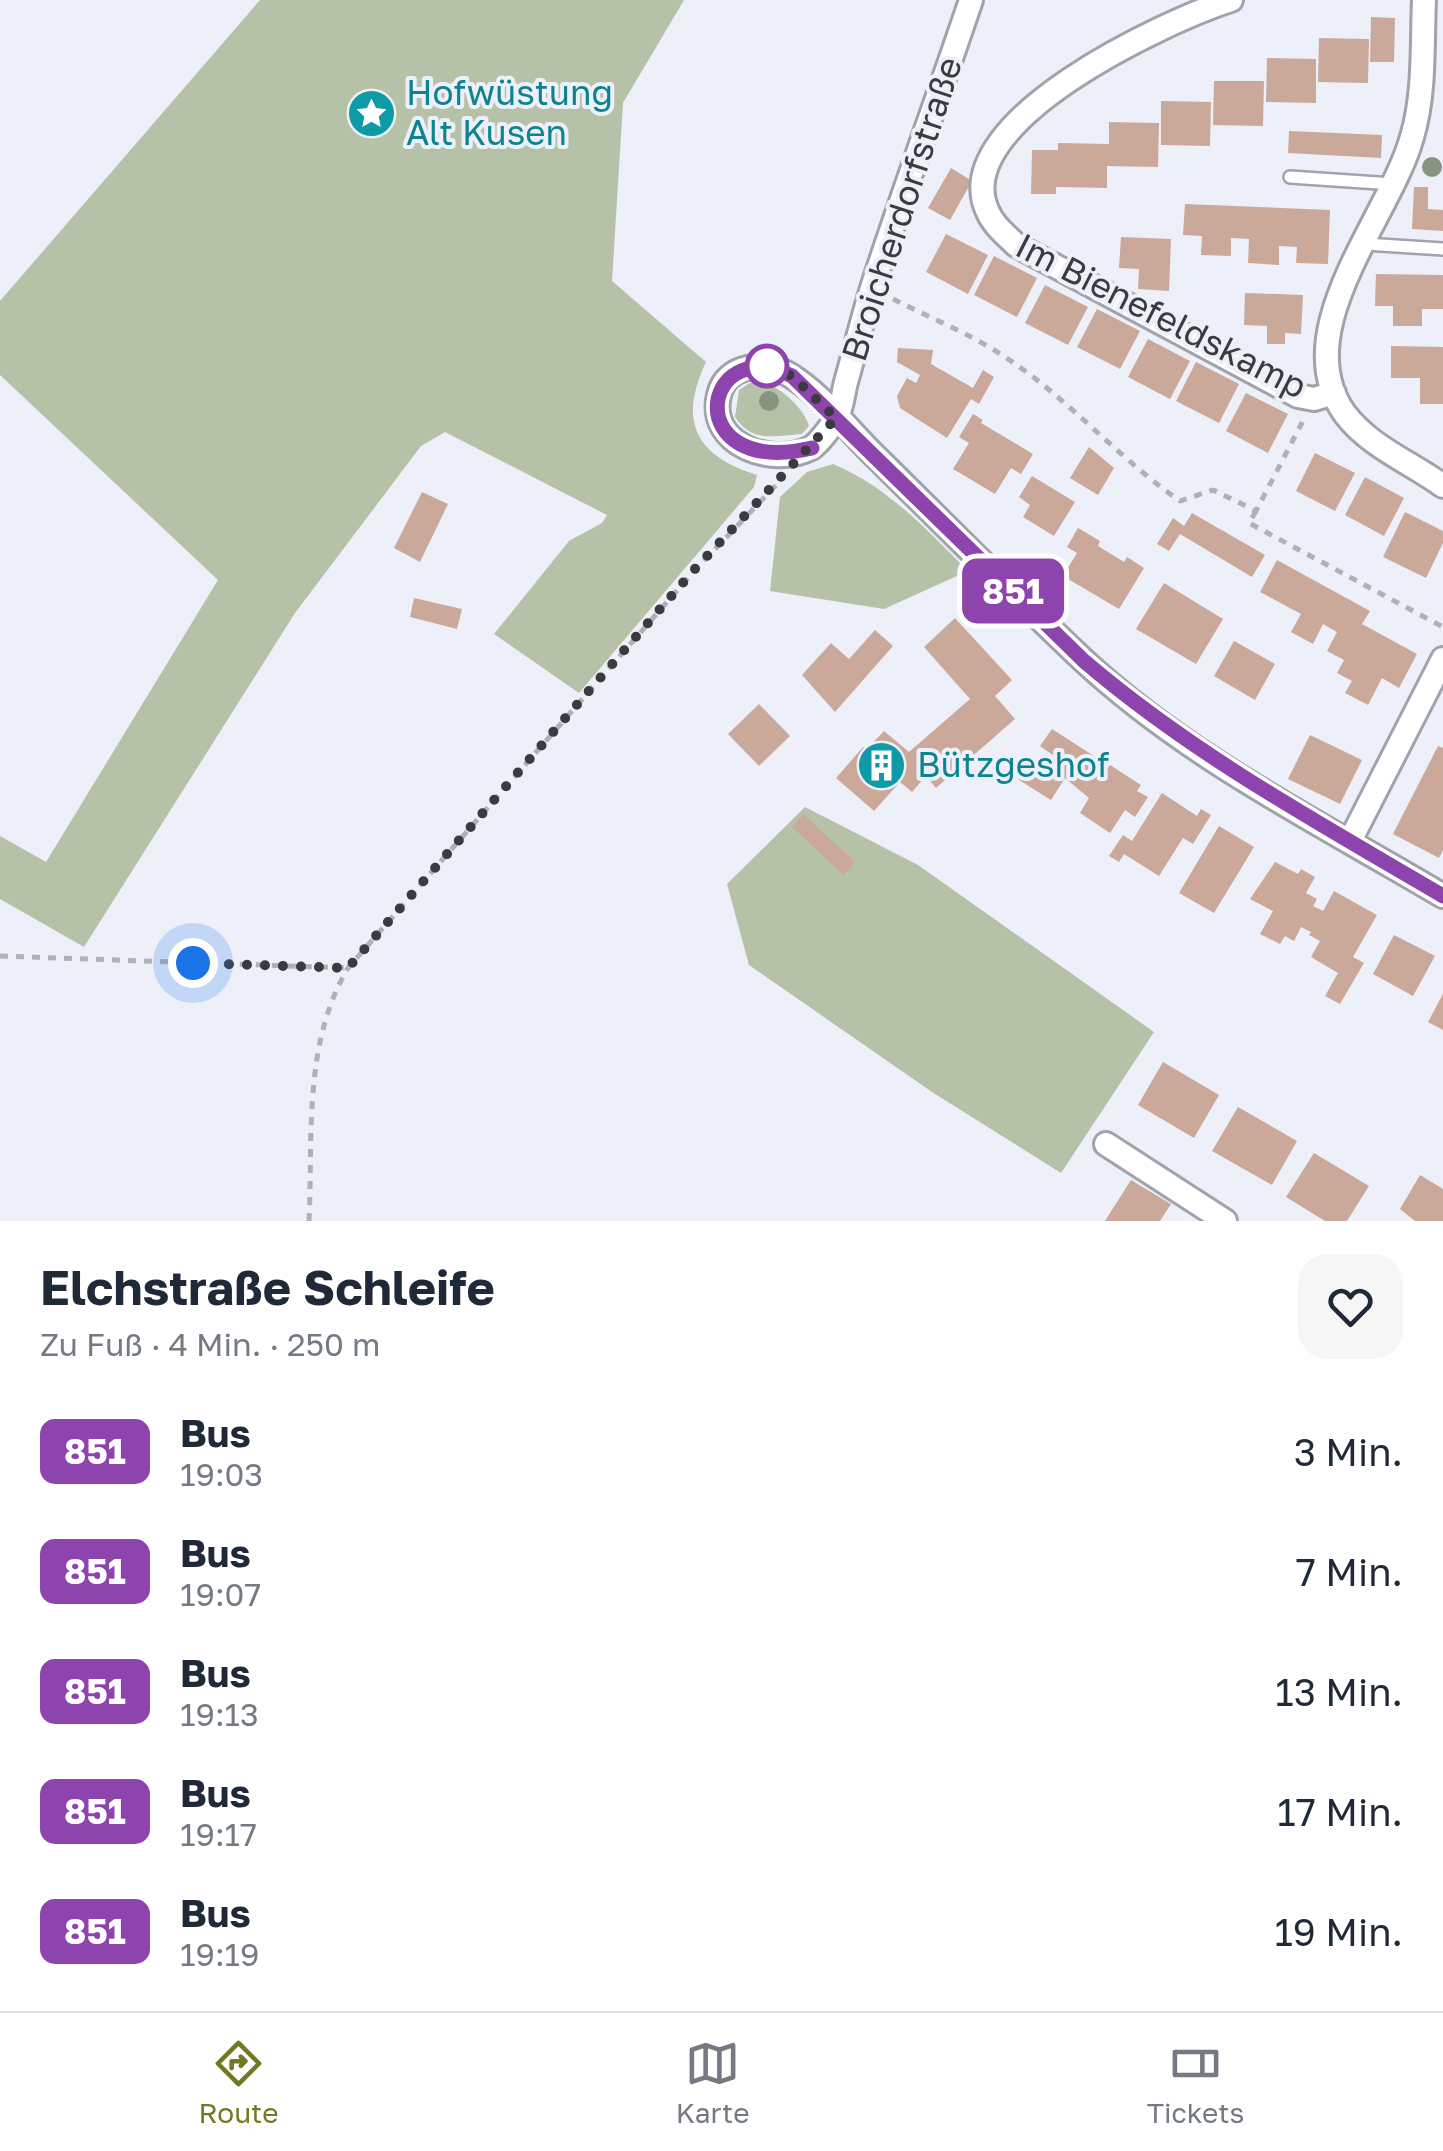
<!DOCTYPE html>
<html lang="de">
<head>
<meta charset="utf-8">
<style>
	:root { --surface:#fff; --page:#f6f6f7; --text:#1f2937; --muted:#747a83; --line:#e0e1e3; --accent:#747820 }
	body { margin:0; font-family:"Golos Text",sans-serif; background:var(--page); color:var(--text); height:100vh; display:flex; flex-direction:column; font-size:38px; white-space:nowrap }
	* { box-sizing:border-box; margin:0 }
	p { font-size:32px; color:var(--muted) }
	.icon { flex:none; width:55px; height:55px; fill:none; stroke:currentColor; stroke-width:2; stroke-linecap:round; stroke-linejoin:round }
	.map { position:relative; height:1221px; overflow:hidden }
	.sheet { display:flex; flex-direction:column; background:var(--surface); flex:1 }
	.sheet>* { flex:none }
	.badge { padding:0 20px; border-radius:15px; font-size:35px; line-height:65px }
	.you { position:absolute; width:50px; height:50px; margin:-25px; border:8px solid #fff; border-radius:50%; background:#1a73e8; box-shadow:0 0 0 15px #1a73e833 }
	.map>.badge { position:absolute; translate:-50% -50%; box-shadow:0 0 0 5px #fff }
	.round { display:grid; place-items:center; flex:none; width:105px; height:105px; border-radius:30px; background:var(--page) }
	.head { display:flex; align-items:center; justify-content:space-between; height:170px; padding:0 40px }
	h1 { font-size:48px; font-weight:700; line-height:75px }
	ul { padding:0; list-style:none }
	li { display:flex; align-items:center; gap:30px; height:120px; padding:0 40px }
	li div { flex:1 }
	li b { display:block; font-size:38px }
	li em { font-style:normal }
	li .badge { min-width:110px; font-weight:700; text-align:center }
	.tab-bar { display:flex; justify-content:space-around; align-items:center; height:140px; border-top:2px solid var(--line); background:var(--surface); font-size:28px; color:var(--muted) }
	.tab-bar a { display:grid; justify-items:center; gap:5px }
	.tab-bar .on { color:var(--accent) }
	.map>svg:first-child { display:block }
</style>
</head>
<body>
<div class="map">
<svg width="1443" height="1221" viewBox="0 0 1443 1221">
	<rect width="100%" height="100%" fill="#edeff9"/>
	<path fill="#b5c2a7" d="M260 0H684L623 103 612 281 706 362C678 421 695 456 757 475L754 487 579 693 494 634 569 541 602 523 607 515 445 432 421 446 295 613 84 947 0 899V836L46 862 218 580 0 375V301Z
		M764 382C781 388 804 408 809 426L802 434C774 436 752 443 735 417L739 390 750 383Z
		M833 464C888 487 926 529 968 571L884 609 770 591 780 497 807 472Z
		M805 807 918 865 1154 1032 1061 1173 932 1092 749 965 727 884Z"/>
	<path fill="#caa99b" d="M1371 17 1395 18 1394 62H1370Z
		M1319 38 1369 39 1368 83 1318 82Z
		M1267 58 1316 59V103L1266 102Z
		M1214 81H1264L1263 126 1213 125Z
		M1161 101 1211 102 1210 146 1161 145Z
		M1109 122 1159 123 1158 167 1107 166V188L1056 187V194H1031L1032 150H1058V143L1109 144Z
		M1289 131 1382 135 1381 158 1288 153Z
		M951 168 972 181 950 220 928 208Z
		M1414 187H1428V209L1443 210V231L1412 229Z
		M1185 204 1330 210 1328 264 1296 263 1297 247 1279 246V265L1248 263 1249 239 1231 238V256L1201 255 1202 236 1183 235Z
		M946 234 988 255 968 294 926 272Z
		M1121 237 1171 239 1169 291 1138 289 1139 269 1119 268Z
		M994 256 1037 278 1017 317 974 295Z
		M1376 274 1443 275V309H1422V326H1393V306H1375Z
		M1045 285 1088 307 1068 345 1025 323Z
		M1245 293 1303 295 1301 334 1285 333V344H1267V326L1244 325Z
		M1097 309 1140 331 1120 369 1077 347Z
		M1148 339 1190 361 1170 399 1128 377Z
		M1391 346 1443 347V404H1420V378H1391Z
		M898 348 933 350 931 364 973 388 983 370 994 377 979 404 971 399 947 438 900 408 897 396 907 378 916 383 920 375 897 362Z
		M1196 362 1239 384 1219 423 1176 401Z
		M1246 393 1288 414 1268 453 1226 431Z
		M973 414 983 420 981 423 1033 454 1021 474 1011 468 995 494 953 469 969 443 959 437Z
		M1089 447 1114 468 1098 495 1070 478Z
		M1315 453 1355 473 1335 511 1296 491Z
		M1032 476 1075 502 1054 536 1023 517 1030 505 1019 497Z
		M1365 477 1404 498 1384 536 1345 515Z
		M422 492 448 504 420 562 394 548Z
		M1405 512 1443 531V543L1426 578 1383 557Z
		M1192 513 1265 555 1252 577 1180 534 1169 551 1157 544 1173 518 1184 526Z
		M1078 528 1100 541 1098 546 1124 562 1127 557 1144 568 1119 609 1063 576 1077 553 1067 547Z
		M1277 560 1370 611 1362 624 1417 654 1399 688 1382 678 1368 705 1345 693 1352 681 1337 673 1344 660 1327 651 1337 632 1323 624 1313 644 1291 632 1301 614 1260 592Z
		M1164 583 1223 619 1196 664 1136 629Z
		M414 598 462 609 457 629 410 617Z
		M955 618 1012 680 995 696 1015 719 936 788 926 776 912 792 900 782 874 811 836 778 863 747 866 750 884 731 909 752 970 699 924 647Z
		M875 630 893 646 835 712 802 675 831 643 849 659Z
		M1234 641 1275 664 1255 700 1214 676Z
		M759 704 790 736 759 766 728 734Z
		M1052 729 1097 758 1095 761 1107 769 1110 765 1141 785 1137 791 1148 797 1135 817 1125 810 1110 833 1080 813 1089 798 1065 778 1051 800 1019 780 1032 761 1045 770 1054 756 1040 746Z
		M1310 735 1362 760 1340 804 1288 779Z
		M1438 746 1443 748V850L1439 858 1393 834Z
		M1162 793 1197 816 1201 809 1211 815 1193 844 1183 838 1159 876 1124 854 1119 862 1109 856 1123 835 1132 841Z
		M803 814 855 862 843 875 792 827Z
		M1219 826 1254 847 1214 913 1179 893Z
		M1275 862 1298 874 1301 869 1315 877 1306 893 1317 899 1313 906 1323 911 1334 891 1377 915 1353 957 1364 963 1340 1004 1325 996 1338 973 1311 957 1320 941 1309 935 1311 932 1301 927 1294 941 1285 936 1280 944 1260 934 1273 911 1250 899Z
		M1394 935 1435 956 1413 996 1373 974Z
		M1443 994V1030L1428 1022Z
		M1163 1062 1219 1095 1194 1138 1138 1105Z
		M1238 1107 1297 1141 1272 1185 1212 1151Z
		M1314 1153 1369 1186 1347 1221H1325L1286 1197Z
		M1420 1175 1443 1189V1221H1415L1400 1209Z
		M1131 1180 1171 1204 1160 1221H1105Z"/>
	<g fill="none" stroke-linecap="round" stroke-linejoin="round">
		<defs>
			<path id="service" d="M1290 177 1393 184
				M1365 244 1443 249"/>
			<path id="minor" d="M971 0C939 95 904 190 873 285 863 317 855 350 846 382 843 393 842 409 836 419 831 427 818 444 811 448 773 468 707 445 719 395 726 364 765 361 788 374 819 392 847 428 872 453 942 522 1011 592 1082 659 1188 758 1320 823 1443 896
				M1231 0C1168 20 948 121 987 210 993 225 1005 234 1016 245L1298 396 1314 399 1334 393
				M1424 0C1422 45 1425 94 1412 137 1390 217 1285 331 1345 414 1370 447 1410 462 1443 486
				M1350 841 1443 659
				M1106 1144 1225 1221"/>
		</defs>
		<use href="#service" stroke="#a1a3ac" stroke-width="16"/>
		<use href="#minor" stroke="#a1a3ac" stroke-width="28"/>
		<path stroke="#afb0b8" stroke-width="5" stroke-dasharray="8 8" stroke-linecap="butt" d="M893 299C930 318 971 334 1005 357 1068 398 1118 458 1180 501L1213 490 1256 511 1304 419
			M1256 511 1249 523 1443 627
			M0 956 348 968
			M309 1221C313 1136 303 1044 348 968L694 571 782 479"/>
		<use href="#service" stroke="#fff" stroke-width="11"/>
		<use href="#minor" stroke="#fff" stroke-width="22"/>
	</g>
	<g fill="#89947f">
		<circle cx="1432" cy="167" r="10"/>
		<circle cx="769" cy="401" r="10"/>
	</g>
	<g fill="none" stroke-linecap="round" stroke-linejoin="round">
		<defs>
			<path id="line" d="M812 448C679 479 699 332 792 376L1084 661C1194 755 1319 823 1443 896"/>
		</defs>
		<use href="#line" stroke="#fff" stroke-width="22"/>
		<use href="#line" stroke="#8e44ad" stroke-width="15"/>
		<path stroke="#3b3b3f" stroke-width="10" stroke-dasharray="0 18" d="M193 963 348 968 694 570 836 418 792 376 767 366"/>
	</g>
	<defs>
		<symbol id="sight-disc" viewBox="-11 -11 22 22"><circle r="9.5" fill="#0f9aa8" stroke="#edeff9"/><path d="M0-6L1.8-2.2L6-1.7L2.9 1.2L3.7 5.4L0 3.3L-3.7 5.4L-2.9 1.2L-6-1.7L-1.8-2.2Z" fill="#fff"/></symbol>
		<symbol id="building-disc" viewBox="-11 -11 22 22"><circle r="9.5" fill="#0f9aa8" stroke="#edeff9"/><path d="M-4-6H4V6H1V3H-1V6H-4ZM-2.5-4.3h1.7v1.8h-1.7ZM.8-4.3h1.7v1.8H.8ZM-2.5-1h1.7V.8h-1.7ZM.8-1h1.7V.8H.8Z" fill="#fff"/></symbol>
	</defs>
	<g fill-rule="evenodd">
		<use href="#sight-disc" x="344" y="86" width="55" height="55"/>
		<use href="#building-disc" x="854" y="738" width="55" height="55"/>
	</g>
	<circle fill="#fff" stroke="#8e44ad" stroke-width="5" cx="767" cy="366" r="20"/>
	<g text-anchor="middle" stroke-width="8" stroke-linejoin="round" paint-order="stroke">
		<g font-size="35" fill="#0d838f" stroke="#edeff9" text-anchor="start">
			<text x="406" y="105">Hofwüstung<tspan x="406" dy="40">Alt Kusen</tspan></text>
			<text x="917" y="777">Bützgeshof</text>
		</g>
		<g font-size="35" fill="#3b3b3f" stroke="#edeff9">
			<text transform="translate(902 209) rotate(-72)" y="12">Broicherdorfstraße</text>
			<text transform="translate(1161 316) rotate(27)" y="12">Im Bienefeldskamp</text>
		</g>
	</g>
</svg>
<div class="you" style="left:193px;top:963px"></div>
<b class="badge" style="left:1013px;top:591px;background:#8e44ad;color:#fff">851</b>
</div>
<section class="sheet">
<div class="head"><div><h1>Elchstraße Schleife</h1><p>Zu Fuß · 4 Min. · 250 m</p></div><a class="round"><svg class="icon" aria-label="heart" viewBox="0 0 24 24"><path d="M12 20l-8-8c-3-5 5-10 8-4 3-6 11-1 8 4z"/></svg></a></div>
<ul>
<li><span class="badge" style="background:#8e44ad;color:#fff">851</span><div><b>Bus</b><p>19:03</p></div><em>3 Min.</em></li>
<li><span class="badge" style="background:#8e44ad;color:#fff">851</span><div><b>Bus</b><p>19:07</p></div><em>7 Min.</em></li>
<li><span class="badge" style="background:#8e44ad;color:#fff">851</span><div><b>Bus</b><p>19:13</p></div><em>13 Min.</em></li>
<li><span class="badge" style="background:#8e44ad;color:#fff">851</span><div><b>Bus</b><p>19:17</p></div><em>17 Min.</em></li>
<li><span class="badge" style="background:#8e44ad;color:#fff">851</span><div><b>Bus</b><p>19:19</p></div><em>19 Min.</em></li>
</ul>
</section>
<nav class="tab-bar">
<a class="on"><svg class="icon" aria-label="directions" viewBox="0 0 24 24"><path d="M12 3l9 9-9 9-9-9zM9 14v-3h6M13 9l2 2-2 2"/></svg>Route</a>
<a><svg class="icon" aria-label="map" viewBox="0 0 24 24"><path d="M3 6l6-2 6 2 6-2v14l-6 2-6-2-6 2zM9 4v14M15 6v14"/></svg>Karte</a>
<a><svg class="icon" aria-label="tickets" viewBox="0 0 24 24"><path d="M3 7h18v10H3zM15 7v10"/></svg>Tickets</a>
</nav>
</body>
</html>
